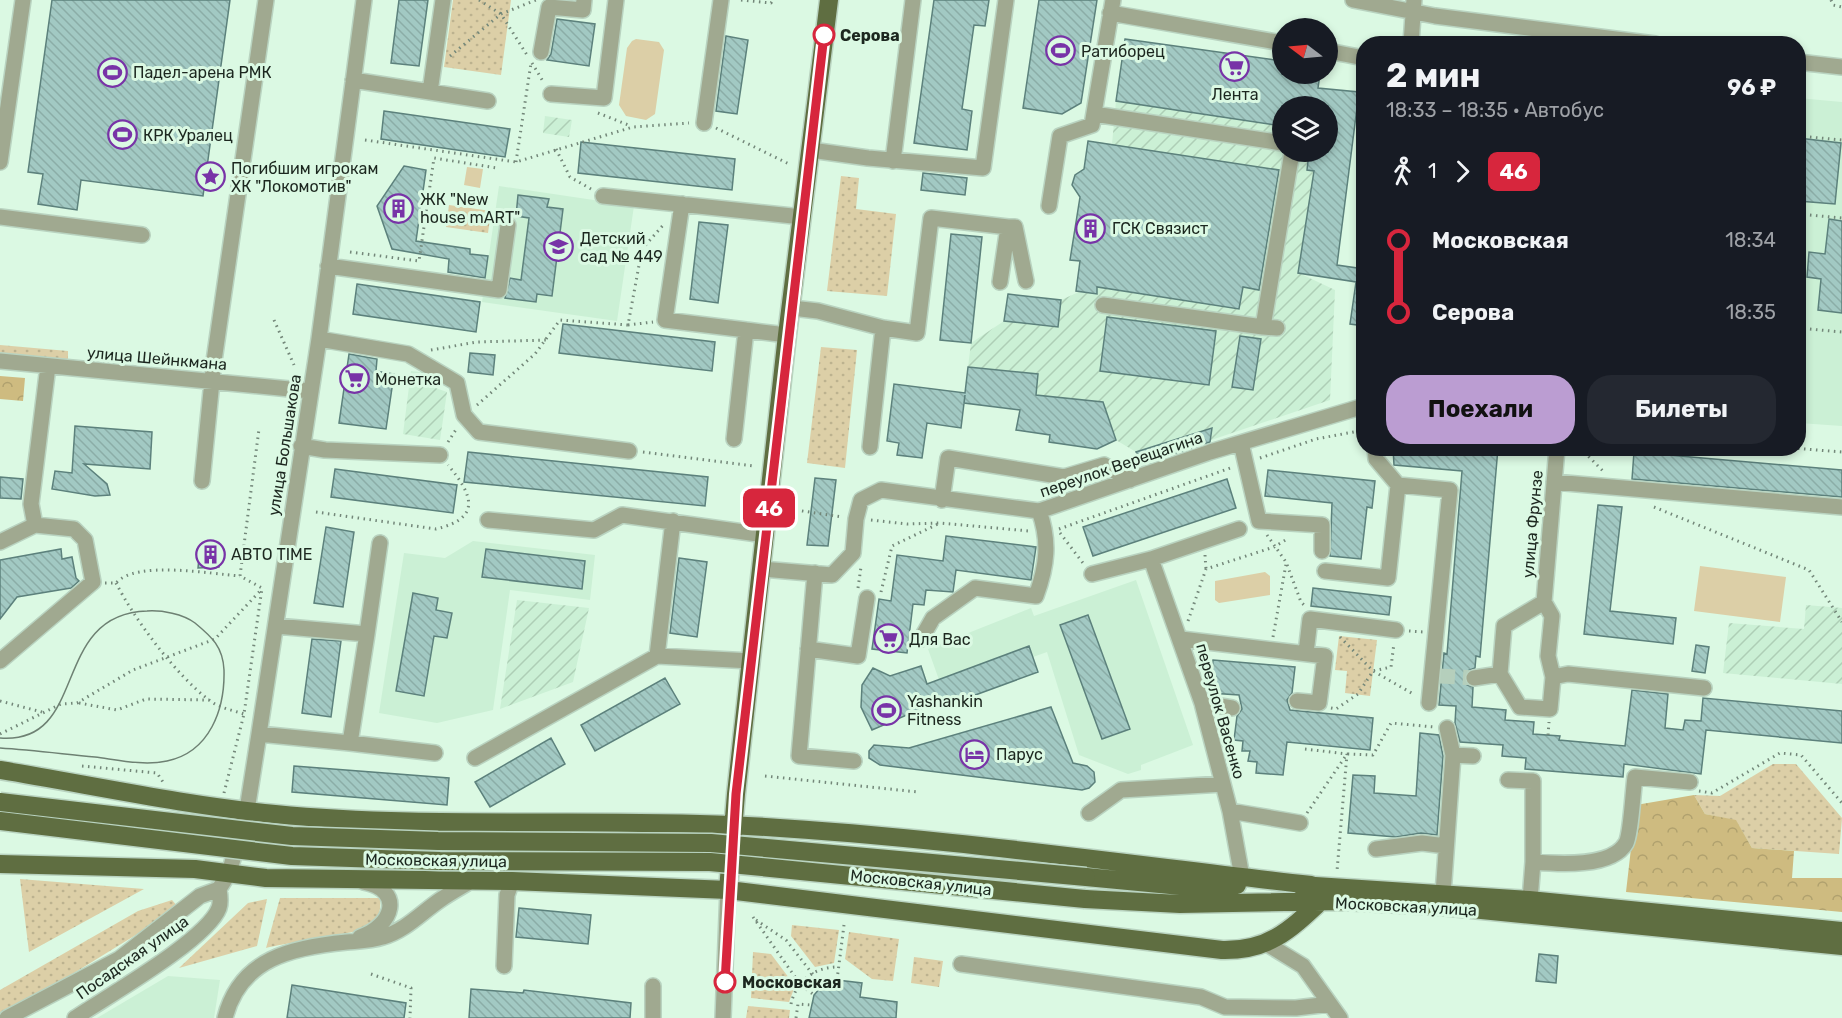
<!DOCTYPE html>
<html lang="ru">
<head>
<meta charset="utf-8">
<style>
	:root { --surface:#171b24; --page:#242831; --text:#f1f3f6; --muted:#9ea1a6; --accent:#bb9dd2 }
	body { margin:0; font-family:Rubik,sans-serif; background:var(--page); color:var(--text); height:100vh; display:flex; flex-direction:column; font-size:22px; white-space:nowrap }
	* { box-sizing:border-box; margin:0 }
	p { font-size:20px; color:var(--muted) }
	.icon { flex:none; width:33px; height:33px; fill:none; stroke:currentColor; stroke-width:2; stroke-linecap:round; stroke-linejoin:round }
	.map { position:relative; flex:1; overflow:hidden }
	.details { position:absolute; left:1356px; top:36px; width:450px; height:420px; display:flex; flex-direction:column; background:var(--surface); border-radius:24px; box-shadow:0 3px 9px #0003 }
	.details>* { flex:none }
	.badge { padding:0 12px; border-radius:9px; font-size:21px; line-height:39px }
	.needle { width:39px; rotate:286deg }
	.controls { position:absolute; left:1272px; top:18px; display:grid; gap:12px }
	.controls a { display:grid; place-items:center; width:66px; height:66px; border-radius:50%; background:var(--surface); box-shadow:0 3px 9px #0003; font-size:30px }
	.map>.badge { position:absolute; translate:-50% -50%; box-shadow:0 0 0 3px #fff }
	.legs { display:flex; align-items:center; gap:9px; height:66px; padding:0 30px; font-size:20px }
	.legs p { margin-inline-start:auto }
	.headline { display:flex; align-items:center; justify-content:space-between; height:102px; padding:0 30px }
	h1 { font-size:33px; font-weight:700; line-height:45px }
	.action { display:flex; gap:12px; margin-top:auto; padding:12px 30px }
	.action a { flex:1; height:69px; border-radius:24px; background:var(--accent); color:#111; font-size:24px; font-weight:700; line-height:69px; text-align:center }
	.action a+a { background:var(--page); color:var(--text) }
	ul { padding:0 30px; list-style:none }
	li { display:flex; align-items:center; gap:21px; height:72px; font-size:22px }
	li i { display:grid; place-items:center; width:9px; height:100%; margin:0 8px; background:currentColor }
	li i::after { content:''; width:15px; height:15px; margin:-8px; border:4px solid; border-radius:50%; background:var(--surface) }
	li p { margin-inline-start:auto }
	li:first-child i { background:linear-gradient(#0000 50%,currentColor 0) }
	li:last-child i { background:linear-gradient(currentColor 50%,#0000 0) }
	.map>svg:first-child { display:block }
</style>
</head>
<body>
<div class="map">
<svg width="1842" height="1018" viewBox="0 0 1842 1018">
	<defs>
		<pattern id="industrial-furrows" width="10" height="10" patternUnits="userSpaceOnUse" patternTransform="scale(1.5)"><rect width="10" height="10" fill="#cbf0d5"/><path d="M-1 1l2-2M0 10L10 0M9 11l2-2" fill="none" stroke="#aeceb6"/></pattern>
		<pattern id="green-dots" width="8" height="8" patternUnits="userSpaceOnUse" patternTransform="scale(1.5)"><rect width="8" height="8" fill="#dccfa7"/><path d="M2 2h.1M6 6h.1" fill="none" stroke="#bcb28f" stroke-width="1.8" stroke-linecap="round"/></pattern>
		<pattern id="forest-crowns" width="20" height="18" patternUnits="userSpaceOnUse" patternTransform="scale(1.5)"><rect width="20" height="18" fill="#cebb80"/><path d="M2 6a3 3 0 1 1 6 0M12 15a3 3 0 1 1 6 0" fill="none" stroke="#b0a16e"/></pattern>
		<pattern id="building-back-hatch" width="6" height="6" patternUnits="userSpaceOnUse" patternTransform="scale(1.5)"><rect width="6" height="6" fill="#a2c9c3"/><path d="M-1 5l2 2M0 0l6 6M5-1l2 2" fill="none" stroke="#8bada7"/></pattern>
	</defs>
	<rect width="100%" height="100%" fill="#dbf9e3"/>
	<path fill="#cbf0d5" d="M1798 98 1842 102V426L1799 423Z
		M499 186 634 206 617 321 482 302Z
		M473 541 595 555 590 600 510 590 493 710 437 723 379 713 404 553 445 558Z
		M1136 580 1193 745 1141 765V770L1128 774 1079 755 1047 652 1033 657 1038 672 948 705 928 649 1031 608 1034 616Z
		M168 976 220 980 214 1018H97Z"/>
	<path fill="url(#industrial-furrows)" d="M1116 101 1282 126V152H1309L1307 170 1314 171 1299 273 1335 290 1330 400 1143 463 1136 452 1116 440 1103 402 1036 395 1038 374 968 367 971 343 1004 321 1058 327 1061 300 1081 291 1082 285 1077 284 1080 261 1070 260 1080 196 1074 190 1073 180 1084 169 1088 141 1112 144Z
		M545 116 572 120 569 137 543 133Z
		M411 371 428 373 427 385 447 392 440 440 403 434Z
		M517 600 589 608 573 682 500 709Z
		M1806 605 1842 608V684L1723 673 1729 623 1804 629Z"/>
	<path fill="url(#green-dots)" d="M453 0H511L501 75 444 67Z
		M841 176 859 178 856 209 896 214 887 296 827 291Z
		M449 205 491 211 488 233 446 227Z
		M0 345 68 351V362L0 357Z
		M821 347 857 350 845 468 807 463Z
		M1339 636 1377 640 1370 696 1345 693 1347 671 1335 670Z
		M1773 764H1796L1842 818 1839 854 1752 848 1736 821 1705 814 1694 795 1720 796Z
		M20 879 144 889 29 952Z
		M280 898H380C381 911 379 919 369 927 361 933 284 943 266 948Z
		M267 899 257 946 179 968 248 903Z
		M172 900 178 907 152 925 22 1005 0 1014V990L138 911Z
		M792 925 839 930 834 963 815 967 791 936Z
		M849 932 899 939 893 981 872 979 845 959Z
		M753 952 771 954 795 986 789 1002 751 998Z
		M914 957 943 961 939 987 911 983Z
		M748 1006 790 1010 789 1018H746Z"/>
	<path fill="url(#forest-crowns)" d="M0 376 25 378 23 401 0 399Z
		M1694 795 1705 814 1736 820 1752 848 1794 851 1792 878H1842V912L1626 892 1636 805Z"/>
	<path fill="#dccfa7" d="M636 39 659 42 664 50 655 114 646 120 626 116 619 105 627 48 632 41Z
		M467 167 483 169 480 188 464 185Z
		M1700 566 1786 577 1780 622 1694 611Z
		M1265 572 1270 576V595L1219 603 1215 600V581Z"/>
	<path fill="url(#building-back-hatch)" stroke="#5c817c" stroke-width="1.5" d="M52 0H230L203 196 81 180 77 210 38 204 43 174 28 172Z
		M399 0H428L419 66 391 63Z
		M934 0H989L985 26 974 25 962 109 972 111 967 150 914 143Z
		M1039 0H1097L1081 103 1062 114 1023 108Z
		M557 19 595 24 589 66 547 60 551 54Z
		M726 36 748 40 737 114 716 111Z
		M1125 39 1282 61V74H1320L1318 88 1359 92 1337 265 1364 269V326L1350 324 1356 282 1298 273 1314 171 1307 170 1309 152H1328V106H1282V126L1116 101Z
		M384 111 510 129 505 157 381 139Z
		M1798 138 1841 143 1835 204 1798 201Z
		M1088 141 1279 170 1259 290 1243 287 1239 309 1097 287V294L1076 291 1080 261 1070 260 1080 197 1072 185 1075 175 1084 169Z
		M581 142 735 159 732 190 578 173Z
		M404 166 426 170 416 241 470 249V254L488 256 485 278 448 272 449 259 392 249 377 206Z
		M923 173 967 178 965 195 921 190Z
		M518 195 549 199 547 207 563 209 552 296 537 294 536 302 505 298 510 278 521 280 529 218 516 216Z
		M1829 219 1842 221V313L1818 310 1821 279 1807 277 1809 252 1825 254Z
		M699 222 728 225 718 303 690 299Z
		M951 234 982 237 971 343 940 340Z
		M357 284 480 302 476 332 353 314Z
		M1008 294 1061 300 1058 327 1004 321Z
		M1107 317 1216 331 1209 385 1100 371Z
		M563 324 715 342 712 371 559 353Z
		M1240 336 1261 339 1253 390 1232 387Z
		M470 353 495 355 493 375 468 372Z
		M349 354 377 359 376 371 394 374 386 429 339 423Z
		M968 367 1038 374 1036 395 1103 402 1116 440 1097 449 1049 442 1050 435 1016 430 1020 410 964 403 965 395 961 428 927 423 922 458 897 455 899 443 887 441 894 384 965 393Z
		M75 426 152 432 150 469 84 464 107 484 110 495 95 496 52 489 55 471 72 473Z
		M1212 428 1210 442 1198 446 1143 463 1136 452Z
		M1393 448H1498L1480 657 1476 656 1475 668 1467 671 1464 679 1467 685 1473 687 1472 707 1506 710 1505 720 1534 722 1533 734 1560 736 1559 740 1625 746 1632 690 1668 694 1665 728 1683 730 1685 720 1701 721 1703 698 1842 711V743L1706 730 1701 774 1624 764 1623 777 1525 769 1526 758 1502 756 1503 745 1460 742 1455 723 1456 706 1439 705 1444 653 1447 654 1462 471 1394 465Z
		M468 452 708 477 705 506 464 482Z
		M1634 452 1842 470V497L1632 479Z
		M335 469 457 485 453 513 331 497Z
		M1268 470 1375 481 1372 508 1367 507 1361 559 1330 556 1332 503 1265 496Z
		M0 477 23 479 21 499 0 498Z
		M815 478 836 480 828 546 807 545Z
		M1227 479 1236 508 1093 556 1083 527Z
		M1598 505 1622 507 1610 611 1676 618 1673 644 1584 634Z
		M326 527 354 532 343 607 314 603Z
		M946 536 1036 547 1031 580 956 570 953 592 926 590 924 605 913 604 907 653 872 649 879 599 891 601 897 555 943 561Z
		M200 548H220L219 567 198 568Z
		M61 549 62 559 72 557 76 578 79 581 71 588 17 597 0 619V560Z
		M486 549 585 561 582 589 482 577Z
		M679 558 707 562 697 637 670 633Z
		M1313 588 1391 597 1389 615 1311 606Z
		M413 593 438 598 436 610 452 613 447 638 434 636 424 696 396 691Z
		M1088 615 1130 729 1102 739 1060 625Z
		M312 639 341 641 331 717 302 713Z
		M1696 645 1709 647 1705 673 1692 671Z
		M1029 646 1038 672 948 705 946 698 872 730 861 707 862 685 873 668 890 676 921 666 927 684Z
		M1213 660 1295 667 1292 693 1287 700 1290 710 1373 718 1370 750 1287 742 1283 775 1256 773 1257 762 1248 761 1250 751H1242L1243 741 1234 740 1237 716 1242 709 1239 695 1210 693Z
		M665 678 680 704 595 751 581 725Z
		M1051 707 1073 763 1087 766 1094 772 1095 782 1089 788 1082 790 880 765 869 758V751L874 745 909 748Z
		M1420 733 1439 735 1443 756 1437 835 1421 833 1396 837 1348 833 1353 775 1375 776 1374 793 1416 796Z
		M551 738 565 764 490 807 475 782Z
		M294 766 449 778 447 805 292 792Z
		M519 908 591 915 588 944 516 937Z
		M1539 954 1558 956 1556 983 1536 981Z
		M837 980 862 983 860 997 897 1002 896 1018H809L814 995 822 986Z
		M292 985 406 1003 404 1018H287Z
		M471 989 523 993 524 990 631 1003 630 1018H469Z"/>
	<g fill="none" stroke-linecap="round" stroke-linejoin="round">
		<path stroke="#b5cfbc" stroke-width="15" stroke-dasharray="15 8" stroke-linecap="butt" d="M1440 676 1474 678"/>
		<defs>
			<path id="minor" d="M1353 0 1435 16 1655 44
				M1110 13 1282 43
				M1411 44 1414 0
				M1328 51 1364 58
				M541 52 549 7 583 10 584 0
				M1798 62 1842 67
				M353 80 488 101
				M430 92 443 0
				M551 94 604 98 616 0
				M1094 114 1282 143
				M704 123 721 0
				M811 150 868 158 983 168 1006 0
				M893 161 913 0
				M0 162 23 0
				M603 196 802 217
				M682 204 665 320 746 330
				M1049 206 1060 136 1092 125 1113 0
				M0 217 142 235
				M1008 227H1015L1026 281
				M328 266 499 290 508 225
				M1103 305 1263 327
				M792 308 818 311 883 328 870 447
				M883 328 917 333 931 218 1008 227 1000 282
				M1277 328 1263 327 1292 152
				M319 339 408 354 457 383 464 415 479 432 629 451
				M0 361 310 391
				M734 439 746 330 787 335
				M1241 443 1259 521 1322 525V551
				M301 446 325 450 440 455
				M202 481 214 361 266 0
				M1554 482 1842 507
				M1398 485 1450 490 1429 703
				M942 500 948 458 1064 477 1104 465 1130 480
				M488 520 594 530 622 515 765 535
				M35 525 31 504 48 366
				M0 542 35 525 74 529 85 540 93 582 0 661
				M1151 559 1202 703 1230 811 1242 877
				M761 569 832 575 853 553 856 519 861 500 881 490 1039 511 1210 452 1364 406
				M1325 571 1388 578 1398 485 1376 459 1375 448
				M815 573 799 756 854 761
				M1092 574 1151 559 1239 529
				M1544 602 1552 616 1548 656 1553 677 1550 709 1520 707 1500 674 1504 626Z
				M1544 602 1557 448
				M367 634 380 543
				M921 639 933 618 975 588 1036 596C1047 566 1050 541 1039 511
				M1181 639 1325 656 1319 703 1297 701
				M808 649 858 656 867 598
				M1306 653 1310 619 1396 630
				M657 656 673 521
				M1553 677 1568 674 1704 688
				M1474 678 1500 674
				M1202 703 1232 708
				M1447 728 1453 755
				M259 734 350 743 367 634 276 626
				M350 743 435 753
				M475 758 657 656 751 661
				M1508 780 1533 781V862L1529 912
				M1230 811 1300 823
				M1089 813 1121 790 1223 784
				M1376 849 1422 843 1446 846
				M1533 862C1558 864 1612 868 1626 843 1631 834 1633 790 1635 777L1690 782
				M219 889 229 873 247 810 259 734 319 339 364 0
				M1443 894 1453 755 1473 756
				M360 937C393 926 405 890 363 882
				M1267 944 1303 966 1340 1018
				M961 964 1201 997 1225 1007 1296 1008 1330 1004
				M504 966 507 895 512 881
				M7 1018 119 959 200 896 219 889
				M75 1018C106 997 207 940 219 908 221 903 220 895 219 889
				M225 1018C240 958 293 947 347 942 359 941 371 941 383 937 406 930 421 913 440 900 450 893 461 887 471 881
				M653 1018V986
				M723 1018 728 890"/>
			<path id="major" d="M0 770C91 785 183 805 275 814 426 829 579 818 731 825 925 835 1118 863 1311 885
				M0 864 195 869 266 878 512 881 728 890 1222 950C1268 951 1289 931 1321 901
				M1086 877 1181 886 1237 885
				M1300 885 1529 900 1842 931
				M728 890 736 794 787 335 829 0
				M1085 899 1180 904 1343 901 1441 906 1842 946"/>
		</defs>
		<use href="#minor" stroke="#b9d3c0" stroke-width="18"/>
		<use href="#major" stroke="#b9d3c0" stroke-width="21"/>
		<path stroke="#738779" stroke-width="3" stroke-dasharray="1.5 4.5" stroke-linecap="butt" d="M479 0 501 14 527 55
			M741 0 771 3 773 0
			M1831 0 1833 5 1842 7
			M450 56 501 14 536 0
			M532 63 544 83
			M598 113 631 126
			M716 128 789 164
			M1798 136 1842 140
			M365 140 516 162 633 127 689 123
			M556 149 570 177 591 189
			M516 162 531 63
			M1798 214 1842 218
			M1362 237 1364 225
			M350 252 419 261 434 158 497 168
			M274 320 294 365
			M628 325 653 322
			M1798 328 1842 332
			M431 350 477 342 547 340
			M477 405 535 354 560 320 628 325 642 249 665 223
			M448 442 457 428
			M1580 448 1603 471
			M1792 448 1842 452
			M643 452 754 466
			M1260 458 1316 439 1364 430
			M1654 507 1809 570 1842 622
			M796 510 842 517
			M316 512 436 529C482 518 473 495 448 465
			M871 520 907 524 940 523 1029 531
			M1059 529 1233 467
			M1060 533 1083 563
			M1267 535 1286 562 1301 602 1306 607
			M1205 555 1206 569
			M105 583H116C136 560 211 574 240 576
			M116 583C135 620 176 675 209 700 219 708 232 710 244 714
			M858 588 861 567
			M881 592 892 546 938 524
			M1188 621 1206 569 1274 547 1289 538
			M1409 631 1424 632
			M1273 637 1286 564
			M1340 637 1373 671 1415 695
			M0 701 42 712
			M79 703 117 710 146 699 209 700
			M1331 708 1336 709 1358 694 1373 671 1391 667 1394 643
			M0 734 61 704 77 703 133 670 215 639 261 590
			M1548 735 1549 722
			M1305 749 1347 754 1337 871
			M82 766 157 773 163 782
			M765 776 918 792
			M1699 791 1712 793 1780 753 1801 755 1842 803
			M224 793 244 714 262 588 240 576 259 429
			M1307 813 1347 754 1373 755 1391 723 1434 727
			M753 917 800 984 814 995
			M756 920 786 940 822 986
			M371 974 411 988 410 1018
			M837 980 844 925
			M791 1004C796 981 814 967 838 967
			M796 1018 798 1004 811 1005"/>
		<use href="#minor" stroke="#a0a990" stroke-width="15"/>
		<use href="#major" stroke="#5f6e41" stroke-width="18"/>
		<path stroke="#6e8173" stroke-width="1.5" d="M0 738C90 745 49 614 147 611 162 610 183 614 195 623 212 637 223 647 224 670 225 709 210 752 167 761 144 766 118 760 95 757 63 754 32 750 0 748"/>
		<defs>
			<path id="major-bridge" d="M0 802 292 836 438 841 711 843 1086 877
				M0 821 292 856 440 861 710 862 1085 899"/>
		</defs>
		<use href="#major-bridge" stroke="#b9d3c0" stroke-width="21" stroke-linecap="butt"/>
		<use href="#major-bridge" stroke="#5f6e41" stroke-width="18"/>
	</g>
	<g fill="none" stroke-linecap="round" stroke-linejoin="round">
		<defs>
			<path id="line-1" d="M725 982 736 794 824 35"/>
		</defs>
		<use href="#line-1" stroke="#fff" stroke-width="14"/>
		<use href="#line-1" stroke="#d7263d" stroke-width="9"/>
	</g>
	<defs>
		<symbol id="stadium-ring" viewBox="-11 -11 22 22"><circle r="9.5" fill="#dbf9e3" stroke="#7833a7" stroke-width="1.5"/><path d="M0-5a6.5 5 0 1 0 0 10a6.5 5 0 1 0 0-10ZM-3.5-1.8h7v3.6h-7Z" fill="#7833a7"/></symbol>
		<symbol id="supermarket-ring" viewBox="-11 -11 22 22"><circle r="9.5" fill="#dbf9e3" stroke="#7833a7" stroke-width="1.5"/><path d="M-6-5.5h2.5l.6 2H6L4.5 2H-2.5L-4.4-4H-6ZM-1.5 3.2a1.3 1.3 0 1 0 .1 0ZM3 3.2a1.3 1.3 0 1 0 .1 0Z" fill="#7833a7"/></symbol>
		<symbol id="sight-ring" viewBox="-11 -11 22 22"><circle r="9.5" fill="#dbf9e3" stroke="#7833a7" stroke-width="1.5"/><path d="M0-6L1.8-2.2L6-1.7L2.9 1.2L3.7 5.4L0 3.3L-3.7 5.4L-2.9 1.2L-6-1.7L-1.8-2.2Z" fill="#7833a7"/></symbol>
		<symbol id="building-ring" viewBox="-11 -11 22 22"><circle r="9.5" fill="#dbf9e3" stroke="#7833a7" stroke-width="1.5"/><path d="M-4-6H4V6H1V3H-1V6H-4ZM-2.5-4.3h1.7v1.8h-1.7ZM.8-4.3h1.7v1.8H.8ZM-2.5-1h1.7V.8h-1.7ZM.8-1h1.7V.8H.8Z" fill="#7833a7"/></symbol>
		<symbol id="school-ring" viewBox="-11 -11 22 22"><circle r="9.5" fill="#dbf9e3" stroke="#7833a7" stroke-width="1.5"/><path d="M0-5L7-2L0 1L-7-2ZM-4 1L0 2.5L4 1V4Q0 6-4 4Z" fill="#7833a7"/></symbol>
		<symbol id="hotel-ring" viewBox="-11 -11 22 22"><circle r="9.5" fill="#dbf9e3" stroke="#7833a7" stroke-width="1.5"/><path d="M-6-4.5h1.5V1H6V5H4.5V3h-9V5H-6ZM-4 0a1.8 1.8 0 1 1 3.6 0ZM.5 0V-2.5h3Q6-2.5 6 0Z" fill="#7833a7"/></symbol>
	</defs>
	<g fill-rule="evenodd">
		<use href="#stadium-ring" x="1044" y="34" width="33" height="33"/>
		<use href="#supermarket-ring" x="1218" y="50" width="33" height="33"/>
		<use href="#stadium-ring" x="96" y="56" width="33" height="33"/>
		<use href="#stadium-ring" x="106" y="118" width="33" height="33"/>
		<use href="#sight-ring" x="194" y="160" width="33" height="33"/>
		<use href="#building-ring" x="382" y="192" width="33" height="33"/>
		<use href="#building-ring" x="1074" y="212" width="33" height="33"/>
		<use href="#school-ring" x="542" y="230" width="33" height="33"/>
		<use href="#supermarket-ring" x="338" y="362" width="33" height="33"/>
		<use href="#building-ring" x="194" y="538" width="33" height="33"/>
		<use href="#supermarket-ring" x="872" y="622" width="33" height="33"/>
		<use href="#stadium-ring" x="870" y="694" width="33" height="33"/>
		<use href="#hotel-ring" x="958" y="738" width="33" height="33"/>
	</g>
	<g fill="#fff" stroke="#d7263d" stroke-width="3">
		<circle cx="824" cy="35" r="10"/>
		<circle cx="725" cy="982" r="10"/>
	</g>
	<g text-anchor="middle" stroke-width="6" stroke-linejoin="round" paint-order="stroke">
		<g font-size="16" font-weight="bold" fill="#1c271f" stroke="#dbf9e3" text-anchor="start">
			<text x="840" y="41">Серова</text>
			<text x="742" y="988">Московская</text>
		</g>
		<g font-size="16" fill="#1c271f" stroke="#dbf9e3" text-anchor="start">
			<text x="1081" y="57">Ратиборец</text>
			<text x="133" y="78">Падел-арена РМК</text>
			<text x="1235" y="100" text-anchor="middle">Лента</text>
			<text x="143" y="141">КРК Уралец</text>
			<text x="231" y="174">Погибшим игрокам<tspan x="231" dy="18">ХК "Локомотив"</tspan></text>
			<text x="420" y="205">ЖК "New<tspan x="420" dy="18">house mART"</tspan></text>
			<text x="1112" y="234">ГСК Связист</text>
			<text x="580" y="244">Детский<tspan x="580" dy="18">сад № 449</tspan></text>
			<text x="375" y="385">Монетка</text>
			<text x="231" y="560">АВТО TIME</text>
			<text x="909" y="645">Для Вас</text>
			<text x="907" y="707">Yashankin<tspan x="907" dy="18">Fitness</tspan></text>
			<text x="996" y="760">Парус</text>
		</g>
		<g font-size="16" fill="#1c271f" stroke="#dbf9e3">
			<text transform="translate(157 358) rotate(5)" y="6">улица Шейнкмана</text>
			<text transform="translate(284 445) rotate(-81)" y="6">улица Большакова</text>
			<text transform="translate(1121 464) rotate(-19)" y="6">переулок Верещагина</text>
			<text transform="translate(1532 524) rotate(-85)" y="6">улица Фрунзе</text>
			<text transform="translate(1221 711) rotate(74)" y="6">переулок Васенко</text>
			<text transform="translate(436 860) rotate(1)" y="6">Московская улица</text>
			<text transform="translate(921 882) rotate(6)" y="6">Московская улица</text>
			<text transform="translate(1406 906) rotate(3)" y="6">Московская улица</text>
			<text transform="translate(132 957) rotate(-35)" y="6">Посадская улица</text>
		</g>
	</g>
</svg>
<div class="controls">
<a><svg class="needle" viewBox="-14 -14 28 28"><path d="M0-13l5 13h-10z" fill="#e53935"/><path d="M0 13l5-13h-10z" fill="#9ea1a6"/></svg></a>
<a><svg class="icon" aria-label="layers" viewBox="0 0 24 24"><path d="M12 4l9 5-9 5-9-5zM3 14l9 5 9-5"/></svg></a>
</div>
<b class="badge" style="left:769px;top:508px;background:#d7263d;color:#fff">46</b>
<section class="details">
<div class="headline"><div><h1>2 мин</h1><p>18:33 – 18:35 · Автобус</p></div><b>96 ₽</b></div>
<div class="legs"><svg class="icon" aria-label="walk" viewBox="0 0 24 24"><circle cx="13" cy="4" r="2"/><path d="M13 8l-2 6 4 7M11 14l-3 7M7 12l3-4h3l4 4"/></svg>1<svg class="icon" aria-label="forward" viewBox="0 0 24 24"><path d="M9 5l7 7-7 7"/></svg><b class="badge" style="background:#d7263d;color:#fff">46</b></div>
<ul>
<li><i style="color:#d7263d"></i><b>Московская</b><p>18:34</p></li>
<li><i style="color:#d7263d"></i><b>Серова</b><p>18:35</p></li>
</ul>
<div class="action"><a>Поехали</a><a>Билеты</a></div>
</section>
</div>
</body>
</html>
